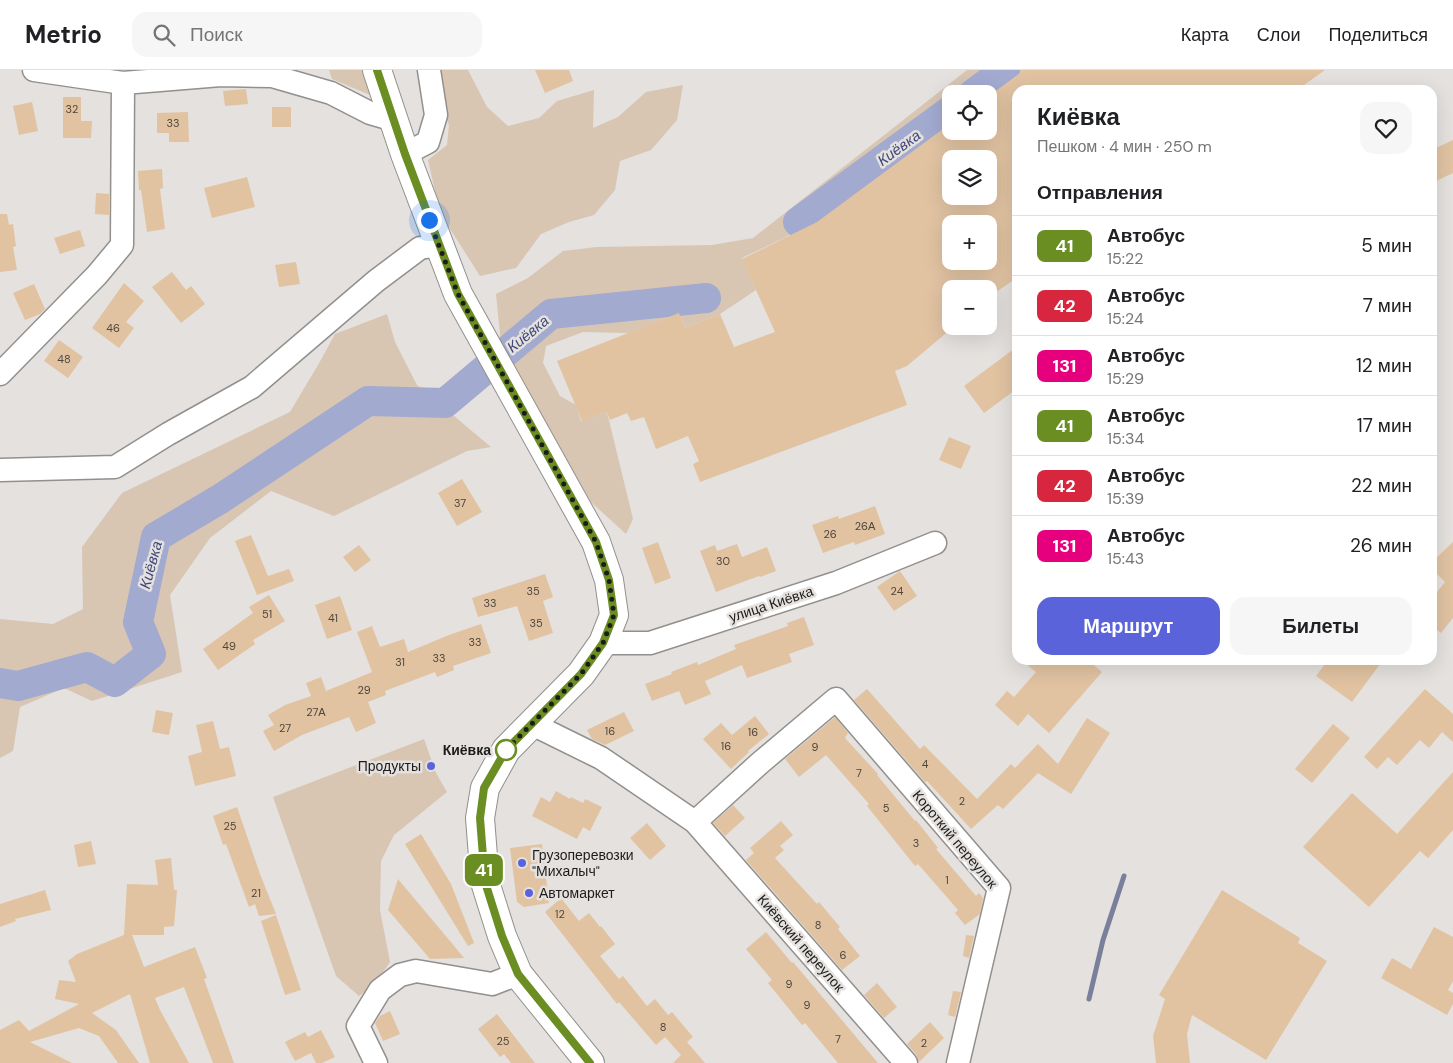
<!DOCTYPE html>
<html lang="ru">
<head>
<meta charset="utf-8">
<style>
	:root { --surface:#fff; --page:#f6f6f6; --text:#202124; --muted:#757577; --line:#e0e0e0; --accent:#5a63da }
	body { margin:0; font-family:"DM Sans",sans-serif; background:var(--page); color:var(--text); height:100vh; display:flex; flex-direction:column; font-size:19px; white-space:nowrap }
	* { box-sizing:border-box; margin:0 }
	p { font-size:16px; color:var(--muted) }
	.icon { flex:none; width:28px; height:28px; fill:none; stroke:currentColor; stroke-width:2; stroke-linecap:round; stroke-linejoin:round }
	.map { position:relative; flex:1; overflow:hidden }
	.side { position:absolute; left:1012px; top:15px; width:425px; height:580px; display:flex; flex-direction:column; background:var(--surface); border-radius:15px; box-shadow:0 5px 20px #0002 }
	.side>* { flex:none }
	.badge { padding:0 10px; border-radius:8px; font-size:18px; line-height:32px }
	.controls { position:absolute; left:942px; top:15px; display:grid; gap:10px }
	.controls a { display:grid; place-items:center; width:55px; height:55px; border-radius:10px; background:var(--surface); box-shadow:0 5px 20px #0002; font-size:25px }
	.you { position:absolute; width:25px; height:25px; margin:-12px; border:4px solid #fff; border-radius:50%; background:#1a73e8; box-shadow:0 0 0 8px #1a73e833 }
	.map>.badge { position:absolute; translate:-50% -50%; box-shadow:0 0 0 2px #fff }
	h2 { padding:0 25px; font-size:19px; line-height:45px }
	.round { display:grid; place-items:center; flex:none; width:52px; height:52px; border-radius:15px; background:var(--page) }
	.head { display:flex; align-items:center; justify-content:space-between; height:85px; padding:0 25px }
	h1 { font-size:24px; font-weight:600; line-height:38px }
	.button { display:flex; gap:10px; margin-top:auto; padding:10px 25px }
	.button a { flex:1; height:58px; border-radius:15px; background:var(--accent); color:#fff; font-size:20px; font-weight:600; line-height:58px; text-align:center }
	.button a+a { background:var(--page); color:var(--text) }
	ul { padding:0; list-style:none }
	li { display:flex; align-items:center; gap:15px; height:60px; padding:0 25px; border-top:1px solid var(--line) }
	li div { flex:1 }
	li b { display:block; font-size:19px }
	li em { font-style:normal }
	li .badge { min-width:55px; font-weight:700; text-align:center }
	header { display:flex; align-items:center; gap:30px; box-sizing:border-box; height:70px; padding:0 25px; background:var(--surface); border-bottom:1px solid var(--line) }
	header strong { font-size:24px }
	nav { display:flex; gap:28px; margin-inline-start:auto; font-size:18px }
	.search { width:350px; height:45px; background:var(--page); display:flex; align-items:center; gap:12px; box-sizing:border-box; padding:0 18px; border-radius:15px; color:var(--muted); font-size:19px }
	.map>svg:first-child { display:block }
</style>
</head>
<body>
<header>
<strong>Metrio</strong>
<div class="search"><svg class="icon" aria-label="search" viewBox="0 0 24 24"><circle cx="10" cy="10" r="6"/><path d="M15 15l6 6"/></svg>Поиск</div>
<nav><a>Карта</a><a>Слои</a><a>Поделиться</a></nav>
</header>
<div class="map">
<svg width="1453" height="993" viewBox="0 0 1453 993">
	<rect width="100%" height="100%" fill="#e4e1de"/>
	<path fill="#d8c6b3" d="M329 0H366L375 27 332 9Z
		M440 0H468L487 37 508 56 539 48 557 31 594 20 593 58 618 47 646 22 683 15 677 50 651 80 620 91 615 120 594 145 569 152 541 164 516 198 480 206 440 143 428 90 447 75 449 55 442 37Z
		M967 0H1024L989 26V24H951V53L817 152 742 188 756 220 720 244 685 258 679 243 629 263 583 262 546 276 543 293 560 326 576 335 581 351 607 342 633 449 626 464 591 432 501 274 496 224 528 208 563 181 597 177 712 175 753 168Z
		M387 244 395 272 417 315 491 377 467 381 334 446 271 421 210 468 170 525 182 602 92 631 64 618 20 637 13 681 0 688V549L53 554 83 539 82 477 122 423 290 342 318 295 335 264Z
		M424 669 436 703 447 722 394 765 381 791 380 840 390 892 375 914 359 926 336 906 273 727Z"/>
	<g fill="none" stroke-linecap="round" stroke-linejoin="round">
		<path stroke="#7a7f9a" stroke-width="5" d="M1089 929 1103 870 1124 806"/>
		<path stroke="#a2aad0" stroke-width="30" d="M973 24 1005 0
			M798 152 951 40
			M0 613 18 616 87 597 115 612 151 584 138 552 156 467 220 429 368 331 445 333 551 244 706 228"/>
	</g>
	<path fill="#e1c3a2" fill-rule="evenodd" d="M535 0H569L573 11 545 23Z
		M1024 0H1325L1297 20H1018V207L989 227V219H951V259L907 296 895 301 907 335 700 412 693 394 699 391 688 366 656 379 644 347 631 351 627 343 610 350 607 342 582 351 557 291 679 243 685 258 720 244 734 277 775 262 742 189 817 152 951 53V61H989V26ZM951 89H989V126H951ZM951 154H989V191H951Z
		M246 19 248 34 225 36 223 21Z
		M63 27H81V51H92L91 68H63Z
		M32 32 38 61 19 65 13 36Z
		M272 37H291V57H272Z
		M188 42 189 72H169V63H157V43Z
		M1453 70V103L1432 113V80Z
		M162 99 163 118 160 119 165 159 147 162 141 120H139L138 101Z
		M247 107 255 137 212 148 204 118Z
		M96 123 109 124V145L95 144Z
		M0 144H7L9 155 13 154 16 176 13 177 17 200 0 202Z
		M80 160 85 176 60 184 54 168Z
		M296 192 300 214 279 217 275 195Z
		M172 202 186 220 191 216 205 234 181 253 152 217Z
		M124 213 144 231 126 252 134 258 119 278 92 258Z
		M34 214 45 239 40 244 25 250 13 223Z
		M59 270 83 287 68 308 44 291Z
		M1018 276V318L984 343 964 316Z
		M949 367 971 376 961 399 939 390Z
		M462 409 482 442 457 456 438 423Z
		M875 436 885 464 855 475 854 472 823 483 812 455 838 446 839 449Z
		M251 465 268 506 289 499 294 511 257 525 235 471Z
		M658 472 671 508 655 514 642 478Z
		M1453 472V548L1441 563 1432 556V528L1445 512 1432 499V492Z
		M737 474 742 487 767 477 776 501 760 507 759 506 716 522 700 481 715 475 717 481Z
		M359 475 371 490 355 502 343 487Z
		M900 501 917 526 894 541 877 517Z
		M545 504 553 527 543 531 553 563 529 571 517 536 478 547 472 528Z
		M269 525 285 551 253 570 255 574 218 600 203 579 253 543 249 537Z
		M340 526 352 560 327 569 315 535Z
		M804 547 814 575 789 584 792 592 747 608 742 595 705 611 711 624 685 635 679 621 652 631 645 614 672 604 671 602 697 592 698 595 736 579 734 575 788 556 787 553Z
		M481 554 491 583 453 596 454 600 437 607 435 602 385 621 386 625 368 632 376 653 356 662 349 647 302 665 274 681 263 661 274 655 268 645 285 635 311 626 306 613 321 607 326 621 372 602 357 562 372 556 380 577 404 569 408 582 449 565Z
		M1021 590H1088L1102 602 1049 663 1028 644 1018 656 995 635 1007 621 1014 627 1036 602Z
		M1328 590H1383L1352 632 1316 606Z
		M867 619 920 679 924 675 977 729 1011 694 1015 698 1038 674 1058 694 1087 648 1110 663 1071 724 1038 703 1003 739 998 735 971 759 927 711 925 712 854 630Z
		M1425 619 1453 644V672L1442 662 1429 678 1420 670 1397 695 1388 687 1377 699 1364 687Z
		M156 640 173 643 169 665 152 662Z
		M624 642 634 661 605 675 592 669 587 660Z
		M755 646 769 664 748 681 749 682 731 699 703 669 721 653 732 665Z
		M835 647 848 663 845 668 878 704 877 705 915 751 916 750 938 778 936 779 976 826 979 823 983 828 980 844 965 855 955 843 958 840 918 794 915 796 867 736 869 734 826 685 799 707 785 689Z
		M213 651 220 679 229 677 236 706 195 716 188 686 202 682 196 655Z
		M1333 654 1350 668 1312 713 1295 699Z
		M1453 702V760L1428 788 1420 781 1369 837 1303 777 1352 723 1397 764Z
		M556 721 570 729 571 727 583 733 585 729 602 737 590 761 583 757 577 769 532 746 541 727 550 732Z
		M733 735 745 748 725 766 713 753Z
		M237 737 260 804 276 844 259 846 255 834 249 837 226 774 223 775 213 746Z
		M781 751 793 765 780 776 784 780 775 788 817 834 819 832 840 857 838 859 860 886 842 900 746 790 754 783 750 778Z
		M647 753 666 776 650 790 630 768Z
		M421 764 451 814 474 873 468 876 405 774Z
		M91 771 96 794 78 797 74 775Z
		M542 774 549 833 524 837 517 832 510 778Z
		M171 788 174 820H177L174 856 164 857V865H132L144 897 195 877 207 908 204 909 234 993H213L184 917 155 928 160 940 189 993H150L130 924 92 943 116 960 139 993H118L99 966 79 958 30 972 72 993H0V960L19 950 29 961 79 934 55 929 59 910 76 912 68 891 77 884 124 865 127 814 158 815 155 790Z
		M398 809 455 877 464 888 430 889 388 840Z
		M45 820 51 840 15 849 16 851 0 857V834Z
		M1222 820 1300 868 1298 873 1327 891 1266 990 1192 945 1187 964 1190 993H1156L1153 966 1165 929 1159 925Z
		M561 828 579 851 589 843 600 857 601 856 615 874 600 886 619 909 623 906 647 936 655 929 668 945 672 942 693 967 687 972 705 993H673L681 985 665 967 656 975 619 932 617 934 545 842Z
		M276 845 301 920 285 925 261 851Z
		M1434 857 1453 867V911L1448 920 1453 923V934L1447 945 1381 908 1392 888 1411 899Z
		M766 862 792 893 793 892 878 993H838L805 953 802 955 768 913 772 910 746 879Z
		M966 865 974 866 969 888 963 886Z
		M877 913 897 937 884 948 864 925Z
		M953 921 961 922 955 947 948 945Z
		M390 941 400 964 383 971 375 953 380 946Z
		M497 944 535 993H511L504 984 500 987 478 959Z
		M930 952 944 968 919 992 916 984 907 974Z
		M321 960 335 987 322 993H316L311 983 295 991 285 972 305 962 308 967Z"/>
	<g fill="none" stroke-linecap="round" stroke-linejoin="round">
		<defs>
			<path id="minor" d="M34 0 123 13 221 5 272 6 331 23 370 43 394 50
				M405 84 428 72 436 45 429 0
				M0 304 97 205 122 175 123 13
				M0 400 115 397 168 364 252 317 376 211 420 178 439 175
				M603 573H650L836 513 935 473
				M532 654 601 688 695 752 906 993
				M695 752 760 693 836 629 999 818 958 993
				M376 993 358 956 380 920 400 905 416 901 492 914 518 904"/>
			<path id="major" d="M377 0 405 84 458 224 596 472 609 510 614 545 603 573 581 604 506 680 485 718 480 748 485 812 502 866 518 904 590 993"/>
		</defs>
		<use href="#minor" stroke="#92908d" stroke-width="25"/>
		<use href="#major" stroke="#92908d" stroke-width="30"/>
		<use href="#minor" stroke="#fff" stroke-width="22"/>
		<use href="#major" stroke="#fff" stroke-width="28"/>
	</g>
	<g fill="none" stroke-linecap="round" stroke-linejoin="round">
		<defs>
			<path id="line" d="M377 0 405 84 458 224 596 472 609 510 614 545 603 573 581 604 506 680 484 718 480 748 485 812 502 866 518 904 590 993"/>
		</defs>
		<use href="#line" stroke="#fff" stroke-width="11"/>
		<use href="#line" stroke="#6b8e23" stroke-width="8"/>
		<path stroke="#1d1c1b" stroke-width="5" stroke-dasharray="0 9" d="M429 150 458 224 596 472 609 510 614 545 603 573 581 604 506 680"/>
	</g>
	<circle fill="#fff" stroke="#6b8e23" stroke-width="2.5" cx="506" cy="680" r="10"/>
	<g fill="#5a63da" stroke="#e4e1de" stroke-width="2">
		<circle cx="431" cy="696" r="5"/>
		<circle cx="522" cy="793" r="5"/>
		<circle cx="529" cy="823" r="5"/>
	</g>
	<g text-anchor="middle" stroke-width="5" stroke-linejoin="round" paint-order="stroke">
		<g font-size="11" fill="#4e463d">
			<text x="72" y="43">32</text>
			<text x="173" y="57">33</text>
			<text x="113" y="262">46</text>
			<text x="64" y="293">48</text>
			<text x="460" y="437">37</text>
			<text x="865" y="460">26А</text>
			<text x="830" y="468">26</text>
			<text x="723" y="495">30</text>
			<text x="533" y="525">35</text>
			<text x="897" y="525">24</text>
			<text x="490" y="537">33</text>
			<text x="267" y="548">51</text>
			<text x="333" y="552">41</text>
			<text x="536" y="557">35</text>
			<text x="475" y="576">33</text>
			<text x="229" y="580">49</text>
			<text x="439" y="592">33</text>
			<text x="400" y="596">31</text>
			<text x="364" y="624">29</text>
			<text x="316" y="646">27А</text>
			<text x="285" y="662">27</text>
			<text x="610" y="665">16</text>
			<text x="753" y="666">16</text>
			<text x="726" y="680">16</text>
			<text x="815" y="681">9</text>
			<text x="925" y="698">4</text>
			<text x="859" y="707">7</text>
			<text x="962" y="735">2</text>
			<text x="886" y="742">5</text>
			<text x="230" y="760">25</text>
			<text x="916" y="777">3</text>
			<text x="947" y="814">1</text>
			<text x="256" y="827">21</text>
			<text x="560" y="848">12</text>
			<text x="818" y="859">8</text>
			<text x="843" y="889">6</text>
			<text x="789" y="918">9</text>
			<text x="807" y="939">9</text>
			<text x="663" y="961">8</text>
			<text x="838" y="973">7</text>
			<text x="503" y="975">25</text>
			<text x="924" y="977">2</text>
		</g>
		<g font-size="14" fill="#1d1c1b" stroke="#e4e1de">
			<text transform="translate(771 534) rotate(-18)" y="5">улица Киёвка</text>
			<text transform="translate(955 769) rotate(50)" y="5">Короткий переулок</text>
			<text transform="translate(801 873) rotate(49)" y="5">Киёвский переулок</text>
		</g>
		<g font-size="14" font-weight="bold" fill="#1d1c1b" stroke="#e4e1de" text-anchor="end">
			<text x="491" y="685">Киёвка</text>
		</g>
		<g font-size="14" fill="#1d1c1b" stroke="#e4e1de" text-anchor="start">
			<text x="421" y="701" text-anchor="end">Продукты</text>
			<text x="532" y="790">Грузоперевозки<tspan x="532" dy="16">"Михалыч"</tspan></text>
			<text x="539" y="828">Автомаркет</text>
		</g>
		<g font-size="15" font-style="italic" fill="#40487b" stroke="#e4e1de">
			<text transform="translate(899 78) rotate(-36)" y="5">Киёвка</text>
			<text transform="translate(528 264) rotate(-39)" y="5">Киёвка</text>
			<text transform="translate(151 495) rotate(-75)" y="5">Киёвка</text>
		</g>
	</g>
</svg>
<div class="controls">
<a><svg class="icon" aria-label="locate" viewBox="0 0 24 24"><circle cx="12" cy="12" r="6"/><path d="M12 2v4M12 18v4M2 12h4M18 12h4"/></svg></a>
<a><svg class="icon" aria-label="layers" viewBox="0 0 24 24"><path d="M12 4l9 5-9 5-9-5zM3 14l9 5 9-5"/></svg></a>
<a>+</a>
<a>−</a>
</div>
<div class="you" style="left:429px;top:150px"></div>
<b class="badge" style="left:484px;top:800px;background:#6b8e23;color:#fff">41</b>
<section class="side">
<div class="head"><div><h1>Киёвка</h1><p>Пешком · 4 мин · 250 m</p></div><a class="round"><svg class="icon" aria-label="heart" viewBox="0 0 24 24"><path d="M12 20l-8-8c-3-5 5-10 8-4 3-6 11-1 8 4z"/></svg></a></div>
<h2>Отправления</h2>
<ul>
<li><span class="badge" style="background:#6b8e23;color:#fff">41</span><div><b>Автобус</b><p>15:22</p></div><em>5 мин</em></li>
<li><span class="badge" style="background:#d7263d;color:#fff">42</span><div><b>Автобус</b><p>15:24</p></div><em>7 мин</em></li>
<li><span class="badge" style="background:#e6007e;color:#fff">131</span><div><b>Автобус</b><p>15:29</p></div><em>12 мин</em></li>
<li><span class="badge" style="background:#6b8e23;color:#fff">41</span><div><b>Автобус</b><p>15:34</p></div><em>17 мин</em></li>
<li><span class="badge" style="background:#d7263d;color:#fff">42</span><div><b>Автобус</b><p>15:39</p></div><em>22 мин</em></li>
<li><span class="badge" style="background:#e6007e;color:#fff">131</span><div><b>Автобус</b><p>15:43</p></div><em>26 мин</em></li>
</ul>
<div class="button"><a>Маршрут</a><a>Билеты</a></div>
</section>
</div>
</body>
</html>
